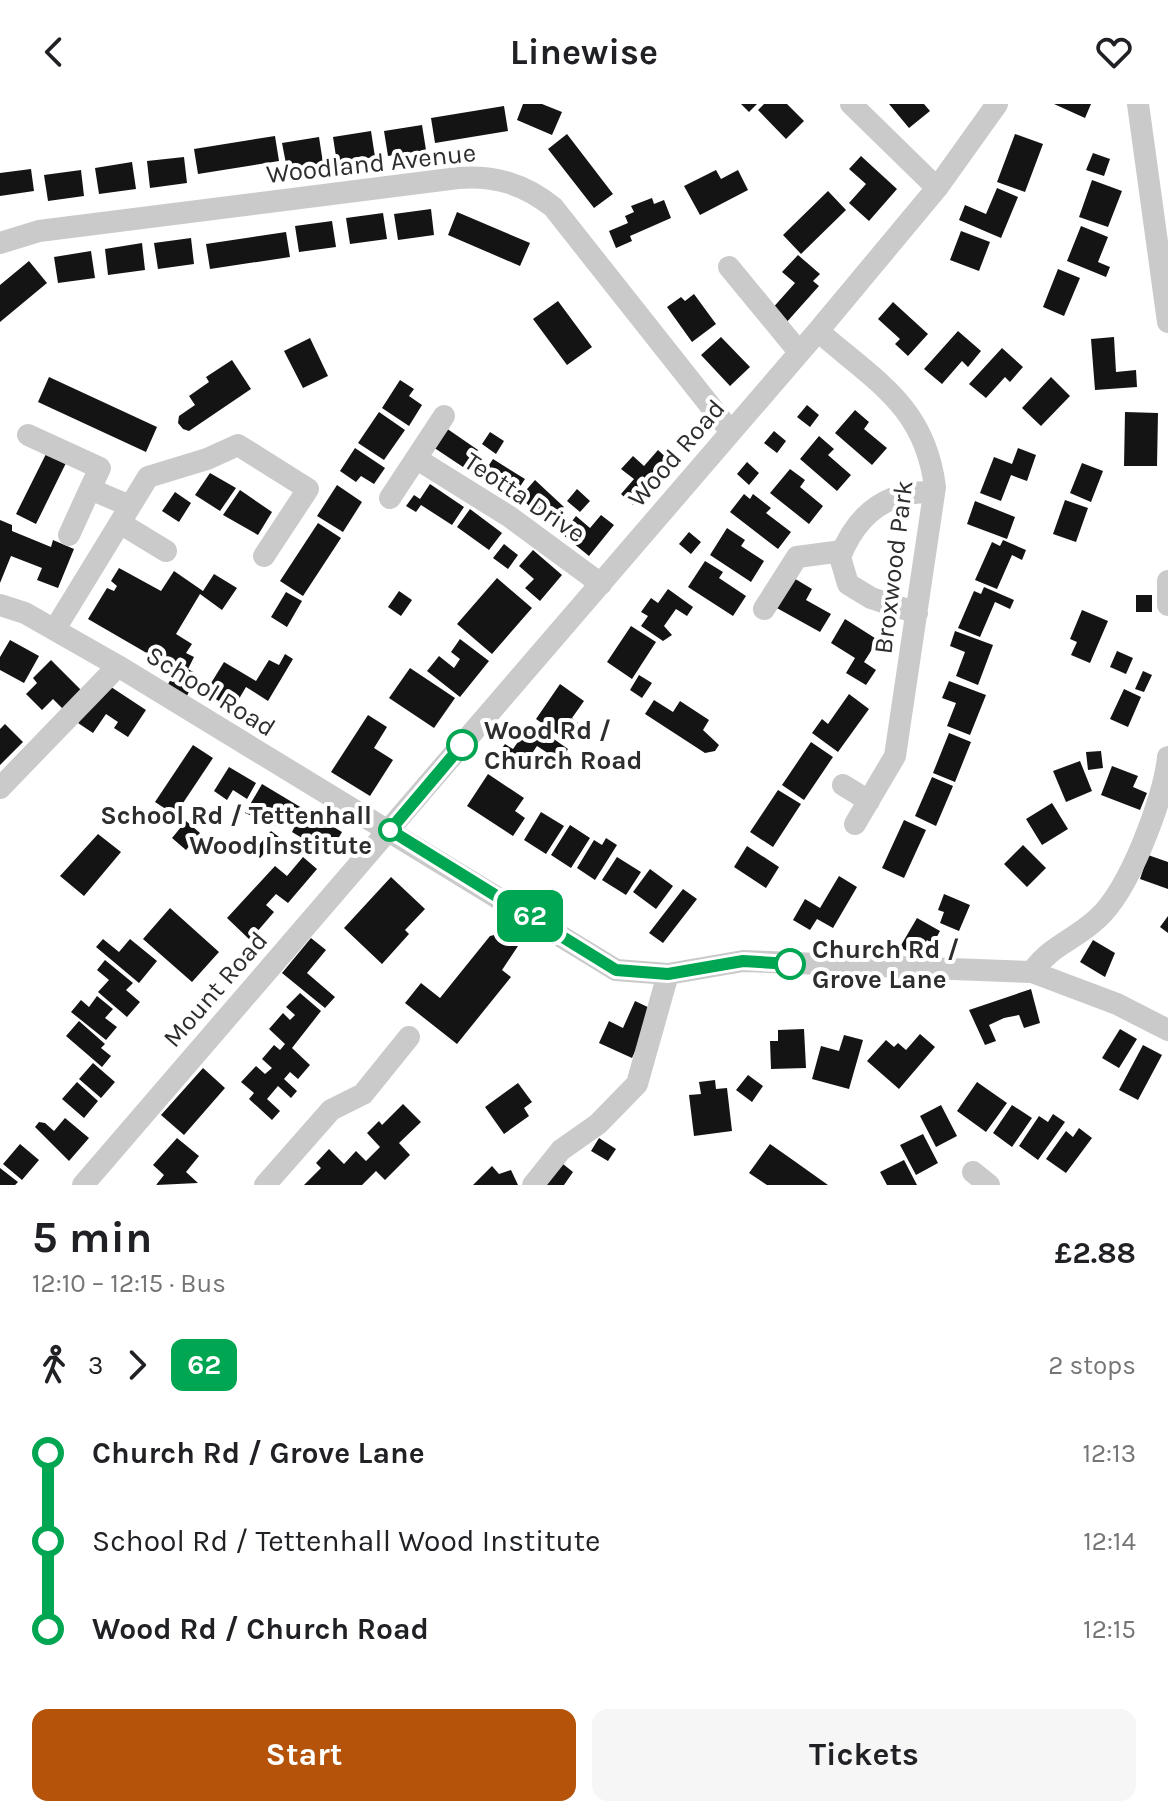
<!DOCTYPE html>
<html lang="en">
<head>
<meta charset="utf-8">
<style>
	:root { --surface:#fff; --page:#f6f6f6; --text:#202124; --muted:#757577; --accent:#b45309 }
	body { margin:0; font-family:Karla,sans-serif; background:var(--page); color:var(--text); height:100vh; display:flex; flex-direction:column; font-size:30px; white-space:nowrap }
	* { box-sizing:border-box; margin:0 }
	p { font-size:26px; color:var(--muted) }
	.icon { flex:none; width:44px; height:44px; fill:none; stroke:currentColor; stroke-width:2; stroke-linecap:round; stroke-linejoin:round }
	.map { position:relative; height:1081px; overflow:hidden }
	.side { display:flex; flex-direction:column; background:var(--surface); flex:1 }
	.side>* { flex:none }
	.badge { padding:0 16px; border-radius:12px; font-size:28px; line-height:52px }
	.map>.badge { position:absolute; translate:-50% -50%; box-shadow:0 0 0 4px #fff }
	.legs { display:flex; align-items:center; gap:12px; height:88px; padding:0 32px; font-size:26px }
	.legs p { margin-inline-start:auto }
	.headline { display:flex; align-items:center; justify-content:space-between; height:136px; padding:0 32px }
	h1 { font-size:44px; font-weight:700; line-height:60px }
	.action { display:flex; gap:16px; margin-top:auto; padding:16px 32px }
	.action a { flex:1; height:92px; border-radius:16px; background:var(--accent); color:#fff; font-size:32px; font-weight:700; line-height:92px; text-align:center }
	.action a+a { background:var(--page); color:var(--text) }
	ul { padding:0 32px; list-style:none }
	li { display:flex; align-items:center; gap:28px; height:88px; font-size:30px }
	li i { display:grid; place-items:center; width:12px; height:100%; margin:0 10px; background:currentColor }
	li i::after { content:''; width:20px; height:20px; margin:-10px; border:6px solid; border-radius:50%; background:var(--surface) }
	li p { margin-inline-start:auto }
	li:first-child i { background:linear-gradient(#0000 50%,currentColor 0) }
	li:last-child i { background:linear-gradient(currentColor 50%,#0000 0) }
	header { display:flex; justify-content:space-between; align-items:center; height:104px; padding:0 32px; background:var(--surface); font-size:36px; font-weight:700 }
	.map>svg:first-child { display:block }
</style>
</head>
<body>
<header><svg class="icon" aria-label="back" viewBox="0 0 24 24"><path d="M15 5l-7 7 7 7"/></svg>Linewise<svg class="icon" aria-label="heart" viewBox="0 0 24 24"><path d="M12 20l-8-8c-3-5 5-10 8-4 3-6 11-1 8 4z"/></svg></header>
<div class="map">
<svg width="1168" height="1081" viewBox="0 0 1168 1081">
	<rect width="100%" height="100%" fill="#fff"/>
	<path fill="#141414" d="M523 0H542L562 8 552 31 517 16Z
		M741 0H757L749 8Z
		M764 0H787L804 17 786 35 758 6Z
		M889 0H924L930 7 909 24Z
		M1054 0H1091L1085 14Z
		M504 2 508 27 435 39 431 14Z
		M422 21 426 46 388 52 384 27Z
		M371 27 375 53 337 59 333 33Z
		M567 30 613 90 594 104 548 45Z
		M1015 30 1043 40 1025 88 997 78Z
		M275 32 279 57 198 70 194 45Z
		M319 33 323 59 287 65 282 39Z
		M1093 49 1110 55 1104 72 1086 66Z
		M861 52 897 85 869 117 849 99 866 80 849 65Z
		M184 53 187 79 150 84 147 57Z
		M132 58 136 85 99 90 95 64Z
		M31 65 34 87 0 92V69Z
		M81 66 84 92 48 97 44 71Z
		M716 66 721 75 738 66 748 86 700 111 684 82Z
		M1092 76 1122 87 1108 123 1079 113Z
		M997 84 1018 93 1001 134 959 116 965 101 986 110Z
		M828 87 846 106 801 150 783 131Z
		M652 94 654 100 664 96 671 114 630 132 632 137 616 144 609 127 628 119 625 112 634 108 631 102Z
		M431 105 434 131 398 136 394 110Z
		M457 108 530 139 520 162 448 131Z
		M383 109 387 135 350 140 346 114Z
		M332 117 336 143 299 148 295 122Z
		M1081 122 1108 133 1098 158 1110 163 1106 173 1067 157Z
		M961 127 990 138 979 167 950 156Z
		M286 128 290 153 210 165 206 140Z
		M191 134 194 160 158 165 154 139Z
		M142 139 145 166 108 171 105 145Z
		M91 147 95 174 58 179 54 153Z
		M798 151 820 170 813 177 819 182 785 220 770 207 795 179 782 168Z
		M29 157 47 179 0 218V181Z
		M1058 165 1080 174 1064 212 1043 203Z
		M694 190 716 220 692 238 667 203 681 193 685 197Z
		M558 197 592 243 567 261 533 215Z
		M893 198 928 230 908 252 895 240 900 235 878 215Z
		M958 227 981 247 968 263 962 257 942 280 924 265Z
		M721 233 750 263 730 282 701 251Z
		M1114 233 1116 268 1136 266 1137 283 1095 286 1091 235Z
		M310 234 328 272 303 284 284 247Z
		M1002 244 1023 263 1010 278 1005 273 986 294 969 280Z
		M232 256 251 285 189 327 183 325 178 319 179 312 195 301 189 292 209 278 206 273Z
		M49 273 157 323 146 348 38 298Z
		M1051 273 1070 292 1041 322 1022 304Z
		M400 276 414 285 409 292 422 301 409 322 382 304Z
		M807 301 819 311 810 323 797 313Z
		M855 306 869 318 864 325 887 344 872 361 835 329Z
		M379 308 405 326 384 356 358 339Z
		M1125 308 1158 309 1157 362H1124Z
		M446 324 478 346 466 365 433 343Z
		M774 327 786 337 777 349 764 339Z
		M490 328 504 337 496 350 482 340Z
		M819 332 834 345 828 351 851 371 837 387 800 355Z
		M355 344 385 364 374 380 361 372 356 378 340 367Z
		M1018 344 1036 351 1027 377 1011 371 1001 397 980 389 994 353 1012 360Z
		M658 346 671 358 633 401 621 390 634 375 621 365 633 352 644 362Z
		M46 350 66 359 36 420 16 410Z
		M493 355 525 375 513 393 481 373Z
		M747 358 759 369 749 381 737 370Z
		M1082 359 1103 367 1091 398 1070 389Z
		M790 365 805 376 800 383 823 402 809 420 770 389Z
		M210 369 236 384 220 407 195 391Z
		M535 376 564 403 548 420 520 393Z
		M430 380 464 403 452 421 421 401 416 408 406 402 414 391 420 395Z
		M337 381 362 398 343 428 317 412Z
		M577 385 590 397 580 408 567 397Z
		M240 386 272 408 258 431 223 411Z
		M175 388 191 399 179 418 162 407Z
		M744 390 750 395 753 390 771 404 766 409 791 428 778 445 730 408Z
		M1065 396 1088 404 1076 438 1053 430Z
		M975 397 1015 413 1007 435 967 420Z
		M470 405 502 429 489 446 457 423Z
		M601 411 614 421 589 452 562 430 576 412 590 424Z
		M0 416 12 421V427L51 443 53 436 74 445 58 484 37 476 42 464 11 452 0 479Z
		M318 419 341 434 303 492 280 477Z
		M727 424 745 436 741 442 764 457 751 478 710 451Z
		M689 428 701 438 691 450 679 440Z
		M1003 436 1026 446 1022 456 1012 451 997 485 975 476 992 438 1000 442Z
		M504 440 518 451 508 465 493 454Z
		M533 446 562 471 540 497 525 484 534 475 519 462Z
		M705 457 723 468 719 474 746 492 733 512 688 483Z
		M119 464 161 487 174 467 203 487 214 470 237 484 222 506 200 490 176 530 192 540 186 549 194 553 188 565 197 570 186 594 167 582 176 566 88 515 107 484 114 487 117 482 111 477Z
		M792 473 812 485 806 496 831 510 820 528 775 503Z
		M497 474 532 504 492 550 457 520Z
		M984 483 1014 496 1010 505 995 498 980 533 958 524 974 487 981 490Z
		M668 485 693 503 687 512 676 505 664 522 672 531 663 537 641 522 648 512 641 508 651 494 658 499Z
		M399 487 412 496 401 512 388 503Z
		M286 488 302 497 287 523 271 513Z
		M1136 491H1152V508H1136Z
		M1082 506 1108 517 1090 559 1071 551 1077 538 1070 535Z
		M845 515 878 536 864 558 876 566 866 581 846 569 855 554 831 539Z
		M631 522 656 538 632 575 607 558Z
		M955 527 993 541 978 581 956 572 965 548 950 542Z
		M460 535 489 557 460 593 427 567 439 552 454 564 460 555 451 548Z
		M10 536 39 552 24 579 0 566V553Z
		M1117 547 1133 554 1126 570 1110 563Z
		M285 550 293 555 268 597 246 583 233 605 205 589 224 558 256 577 269 556 279 561Z
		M51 556 81 586 63 605 53 595 42 606 26 590 37 579 33 574Z
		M410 564 455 594 434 624 389 594Z
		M1143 567 1152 571 1144 588 1135 585Z
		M639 571 652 579 642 594 630 586Z
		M949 577 986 591 970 631 947 622 956 599 942 594Z
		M105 579 146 606 128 633 114 624 118 618 106 610 93 629 78 619Z
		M560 580 584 597 572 614 578 619 566 636 536 615Z
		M1124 585 1141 593 1128 623 1110 615Z
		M849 590 869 605 838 648 812 629 822 615 828 620Z
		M654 596 673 608 680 597 709 616 703 626 719 641 715 647 705 649 645 610Z
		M368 611 387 623 374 644 393 656 370 692 331 668Z
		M531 619 568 645 560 657 537 642 520 667 497 651 505 640 513 645Z
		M5 620 23 638 0 661V625Z
		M949 629 971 638 955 678 933 669Z
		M811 638 833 653 804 696 782 681Z
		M193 641 213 654 175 711 155 698Z
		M1101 647 1103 664 1088 666 1086 648Z
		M1080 657 1092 687 1066 698 1053 667Z
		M1112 662 1138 672 1133 683 1147 689 1140 706 1101 691Z
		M229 663 256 679 247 695 233 686 227 696 214 687Z
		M488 670 524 694 515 707 525 714 513 732 467 702Z
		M932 673 953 682 936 722 915 712Z
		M262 680 342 728 329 750 292 728 295 722 286 716 281 724 245 709Z
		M778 686 801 700 773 743 750 728Z
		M1052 699 1068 725 1042 741 1026 715Z
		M541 708 564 722 546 750 524 736Z
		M904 716 926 726 904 774 882 764Z
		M186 717 200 729 186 746 172 734Z
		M570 721 590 734 571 764 551 751Z
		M271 727 279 733 260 754 253 748Z
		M98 730 121 748 84 792 60 772Z
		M606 734 617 741 595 776 577 764 594 736 602 741Z
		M1023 741 1046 764 1027 783 1004 760Z
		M747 742 779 763 766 784 734 763Z
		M1148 751 1168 758V785L1140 775Z
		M303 753 317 765 288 799 276 790 266 801 274 808 250 836 227 814 275 762 287 772Z
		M617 753 641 768 626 791 602 776Z
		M650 765 673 782 656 805 633 788Z
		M839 772 857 783 833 824 817 815 810 826 793 816 805 795 820 804Z
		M391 773 425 805 405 826 409 830 382 860 344 824Z
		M683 785 697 795 663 839 649 829Z
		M944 790 970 801 959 827 940 819 944 808 938 806Z
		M170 804 219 848 192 878 143 835Z
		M1168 812V829L1160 823Z
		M917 814 940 827 933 840 927 836 917 853 900 843Z
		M507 828 514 832 518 842 502 866 511 873 457 940 405 899 421 879 440 894 490 832Z
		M311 834 326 846 307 869 335 893 325 904 282 869Z
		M103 835 119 848 130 835 157 857 139 879 96 843Z
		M1093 836 1115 849 1105 873 1080 858Z
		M105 856 133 879 126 886 140 898 127 913 98 888 109 876 97 866Z
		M1031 885 1040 919 1024 924 1019 911 1004 914 989 921 996 937 985 941 969 906Z
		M300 889 321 907 292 944 310 961 298 975 290 968 284 975 297 987 291 994 278 982 267 995 280 1007 272 1016 249 995 254 989 241 978 256 962 265 970 272 964 262 955 274 941 280 946 285 940 269 925 283 909 290 916 295 911 286 903Z
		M97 892 113 905 105 914 117 923 106 936 71 908 81 896 89 903Z
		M635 897 654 906 632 954 599 939 609 917 623 924Z
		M79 917 105 940 101 944 111 952 102 963 66 932Z
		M804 925 806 964 771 965 770 937H778V926Z
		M1120 925 1137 935 1119 964 1102 954Z
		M920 930 935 943 899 985 867 957 886 936 894 943 898 939 906 946Z
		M844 931 863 936 849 985 812 975 821 942 839 947Z
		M1143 941 1162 951 1138 996 1119 986Z
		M93 959 115 978 101 994 79 975Z
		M203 964 225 984 184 1031 161 1011Z
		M748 971 763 982 752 998 736 986Z
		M715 976 716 985 727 984 732 1027 694 1032 689 991 701 990 699 978Z
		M77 978 98 997 84 1014 62 995Z
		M977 978 1007 999 986 1028 957 1007Z
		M518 979 532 998 524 1004 529 1012 504 1030 485 1003Z
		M403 1000 421 1018 399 1039 410 1051 385 1076 376 1067 362 1081H304L321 1064 316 1059 329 1045 344 1060 356 1047 366 1057 380 1043 367 1029 379 1017 382 1021Z
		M941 1001 957 1032 936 1043 920 1012Z
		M1012 1001 1032 1014 1012 1043 993 1029Z
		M1053 1010 1065 1018 1038 1056 1019 1042 1039 1012 1048 1018Z
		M65 1014 89 1034 69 1057 35 1023 39 1018 45 1019 54 1027Z
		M1079 1024 1092 1034 1066 1069 1046 1055 1066 1027 1073 1033Z
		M923 1030 938 1059 916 1071 900 1041Z
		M177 1034 199 1052 186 1068 198 1079 156 1081 164 1071 153 1061Z
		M599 1034 616 1045 608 1057 591 1047Z
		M20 1040 39 1056 22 1076 3 1060Z
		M770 1040 790 1054 828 1081H767L749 1069Z
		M558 1056 573 1068 564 1081H540Z
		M904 1056 917 1081H887L880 1068Z
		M492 1062 499 1070 511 1066 518 1081H473Z
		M0 1064 18 1078 15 1081H0Z"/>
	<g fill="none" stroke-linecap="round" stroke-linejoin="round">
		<path stroke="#cacaca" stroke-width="22" d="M851 0 937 84
			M1138 0 1168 218
			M0 139 39 127 458 74C495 71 524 80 553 103L731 328
			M729 163 799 248
			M818 227C875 277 925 302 935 383L895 652 855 720
			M28 331 100 364 90 385 130 402
			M417 355 510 413 601 480
			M390 394 444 312
			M120 419 166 447
			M69 431 90 385
			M1168 477V501
			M0 501 25 509 118 562 616 866 668 870 743 857 1032 868 1117 900 1168 926
			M764 505 797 453 842 447
			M917 509 871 494 848 480 840 453C857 410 887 386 934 388
			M55 525 148 373 207 355 238 341 308 385 264 452
			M843 681 869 697
			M0 684 118 562
			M1032 868C1051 841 1075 836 1098 814 1129 786 1164 695 1168 653
			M973 1068 989 1081
			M83 1081 818 227 937 84 997 0
			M265 1081 331 1006 363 990 409 933
			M533 1081 561 1046 598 1020 637 980 668 870"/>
	</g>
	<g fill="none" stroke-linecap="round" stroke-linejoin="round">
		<defs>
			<path id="line-1" d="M462 641 390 726 616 866 668 870 743 857 790 860"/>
		</defs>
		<use href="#line-1" stroke="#fff" stroke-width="18"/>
		<use href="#line-1" stroke="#00a651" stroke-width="12"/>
	</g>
	<g fill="#fff" stroke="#00a651" stroke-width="4">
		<circle cx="462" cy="641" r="14"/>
		<circle cx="390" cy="726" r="10"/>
		<circle cx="790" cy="860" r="14"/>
	</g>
	<g text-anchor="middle" stroke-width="8" stroke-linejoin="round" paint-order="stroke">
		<g font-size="26" fill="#2d2d2d" stroke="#fff">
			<text transform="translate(371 59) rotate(-6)" y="9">Woodland Avenue</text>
			<text transform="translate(676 349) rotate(-49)" y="9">Wood Road</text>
			<text transform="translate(525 393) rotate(34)" y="9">Teotta Drive</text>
			<text transform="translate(893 463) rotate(-83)" y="9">Broxwood Park</text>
			<text transform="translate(211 587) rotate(32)" y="9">School Road</text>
			<text transform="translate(215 885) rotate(-49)" y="9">Mount Road</text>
		</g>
		<g font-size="26" font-weight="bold" fill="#2d2d2d" stroke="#fff" text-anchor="start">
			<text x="484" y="635">Wood Rd /<tspan x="484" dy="30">Church Road</tspan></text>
			<text x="372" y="720" text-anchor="end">School Rd / Tettenhall<tspan x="372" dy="30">Wood Institute</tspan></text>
			<text x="812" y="854">Church Rd /<tspan x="812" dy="30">Grove Lane</tspan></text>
		</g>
	</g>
</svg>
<b class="badge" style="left:530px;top:812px;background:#00a651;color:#fff">62</b>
</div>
<section class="side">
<div class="headline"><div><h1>5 min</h1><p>12:10 – 12:15 · Bus</p></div><b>£2.88</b></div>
<div class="legs"><svg class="icon" aria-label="walk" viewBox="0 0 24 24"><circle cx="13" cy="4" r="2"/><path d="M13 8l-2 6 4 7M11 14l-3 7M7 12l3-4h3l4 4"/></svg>3<svg class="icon" aria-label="forward" viewBox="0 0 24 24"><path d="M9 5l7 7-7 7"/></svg><b class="badge" style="background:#00a651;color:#fff">62</b><p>2 stops</p></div>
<ul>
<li><i style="color:#00a651"></i><b>Church Rd / Grove Lane</b><p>12:13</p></li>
<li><i style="color:#00a651"></i><span>School Rd / Tettenhall Wood Institute</span><p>12:14</p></li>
<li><i style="color:#00a651"></i><b>Wood Rd / Church Road</b><p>12:15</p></li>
</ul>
<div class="action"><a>Start</a><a>Tickets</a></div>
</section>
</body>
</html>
